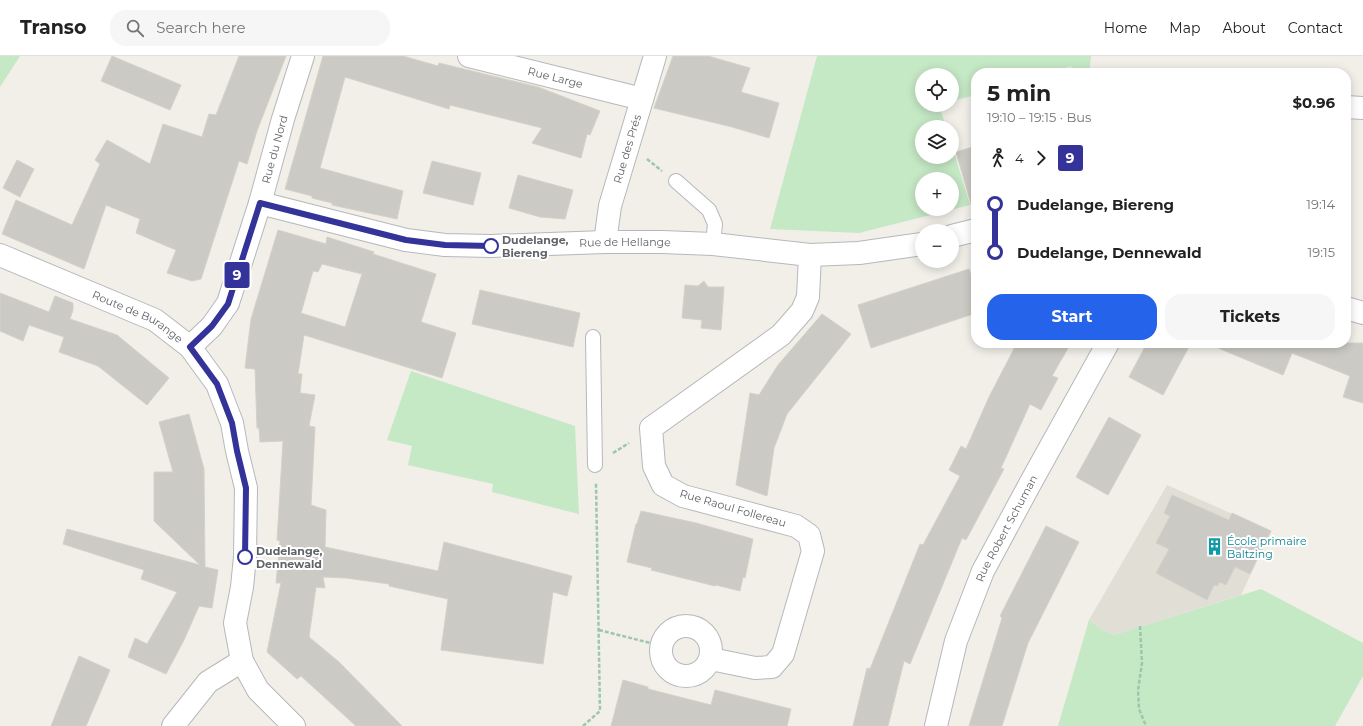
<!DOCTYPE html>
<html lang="en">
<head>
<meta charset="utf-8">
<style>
	:root { --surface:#fff; --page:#f6f6f6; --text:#222; --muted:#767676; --line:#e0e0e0; --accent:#2563eb }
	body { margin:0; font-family:Montserrat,sans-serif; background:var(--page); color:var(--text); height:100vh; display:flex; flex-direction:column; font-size:15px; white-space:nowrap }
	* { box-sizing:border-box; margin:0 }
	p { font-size:13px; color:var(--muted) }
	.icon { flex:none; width:22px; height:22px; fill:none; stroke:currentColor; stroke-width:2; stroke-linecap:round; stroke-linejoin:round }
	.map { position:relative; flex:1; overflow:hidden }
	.sheet { position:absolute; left:971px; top:12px; width:380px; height:280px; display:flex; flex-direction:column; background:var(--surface); border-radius:16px; box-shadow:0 2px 10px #0003 }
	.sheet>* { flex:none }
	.badge { padding:0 8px; border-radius:3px; font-size:14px; line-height:26px }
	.controls { position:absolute; left:915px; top:12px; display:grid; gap:8px }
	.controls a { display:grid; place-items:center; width:44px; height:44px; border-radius:50%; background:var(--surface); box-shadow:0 2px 10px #0003; font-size:20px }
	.map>.badge { position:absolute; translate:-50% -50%; box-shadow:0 0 0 2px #fff }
	.legs { display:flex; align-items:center; gap:6px; height:44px; padding:0 16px; font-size:13px }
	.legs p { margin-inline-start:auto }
	.overview { display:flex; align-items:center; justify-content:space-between; height:68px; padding:0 16px }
	h1 { font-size:22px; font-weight:700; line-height:30px }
	.primary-button { display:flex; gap:8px; margin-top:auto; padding:8px 16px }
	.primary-button a { flex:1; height:46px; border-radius:16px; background:var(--accent); color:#fff; font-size:16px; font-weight:700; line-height:46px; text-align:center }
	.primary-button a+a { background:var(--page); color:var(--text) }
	ul { padding:0 16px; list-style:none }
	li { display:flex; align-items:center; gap:14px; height:48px; font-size:15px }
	li i { display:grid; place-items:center; width:6px; height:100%; margin:0 5px; background:currentColor }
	li i::after { content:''; width:10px; height:10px; margin:-5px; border:3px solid; border-radius:50%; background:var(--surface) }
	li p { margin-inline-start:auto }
	li:first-child i { background:linear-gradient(#0000 50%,currentColor 0) }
	li:last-child i { background:linear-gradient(currentColor 50%,#0000 0) }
	header { display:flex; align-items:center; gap:24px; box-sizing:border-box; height:56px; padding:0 20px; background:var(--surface); border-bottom:1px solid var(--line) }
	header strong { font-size:19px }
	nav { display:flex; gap:22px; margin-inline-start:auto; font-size:14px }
	.search { width:280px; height:36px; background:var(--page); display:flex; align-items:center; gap:10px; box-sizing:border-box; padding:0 14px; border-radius:16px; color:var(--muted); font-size:15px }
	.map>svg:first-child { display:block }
</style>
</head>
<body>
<header>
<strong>Transo</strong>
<div class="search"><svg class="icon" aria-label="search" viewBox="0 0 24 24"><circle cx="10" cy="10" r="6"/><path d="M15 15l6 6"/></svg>Search here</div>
<nav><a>Home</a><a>Map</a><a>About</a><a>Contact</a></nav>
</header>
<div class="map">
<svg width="1363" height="670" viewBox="0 0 1363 670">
	<rect width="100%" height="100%" fill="#f1efe8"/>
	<path fill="#e1ded6" d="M1167 429 1271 475 1241 539 1114 579 1102 574 1089 564Z"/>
	<path fill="#c5e8c5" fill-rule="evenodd" d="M0 0H20L0 31Z
		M817 0H1091L1089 17H1073L1071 10 1049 17H976V39L952 45V19H922V49H939L946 71H922V101H952V90L970 149 859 177 770 173ZM922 123H952V153H922Z
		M411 315 575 370 579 458 492 436 493 428 408 409 412 390 387 384Z
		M1261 533 1363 587V620L1335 670H1058L1089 564 1102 574 1114 579Z"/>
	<path fill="#cccac5" stroke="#d6d1c6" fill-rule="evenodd" d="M112 0 181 29 170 54 101 25Z
		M239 0H286L257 75 247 108 239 105 201 223 192 225 167 217 176 194 136 177 140 163 106 149 84 213 2 178 16 144 72 169 100 108 95 104 107 84 150 108 163 68 202 81 209 58 216 59Z
		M323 0H403L438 10 439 7 538 31 600 55 590 79 587 78 581 102 532 87 542 72 450 49 449 53 345 21 320 112 403 135 397 163 332 149V147L312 142V140L285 133Z
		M673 0H708L750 12 741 36 779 47 769 82 732 71 654 52Z
		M976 90V147L971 148 956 96Z
		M17 104 34 113 20 141 3 132Z
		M432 105 481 117 473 149 423 137Z
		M518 119 573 134 565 163 540 161 509 152Z
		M278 174 326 188 327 181 374 196 373 198 436 218 421 266 456 277 442 322 304 279 298 318H302L300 337 315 339 309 370 315 371 311 449 326 454 325 491 438 515 444 486 572 520 567 540 553 536 543 608 441 594 448 543 389 530V528L346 522 323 521 325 532 316 531 309 581 339 606 402 670H356L301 620 297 623 267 596 281 527H276L280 485 277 484 283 385 260 386 259 372H257L255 313 245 312 251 263ZM322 208 362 218 345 271 301 257 313 215 318 216Z
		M969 213 976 233V257L871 292 858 249Z
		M704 225 708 231H724L721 274 701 272 702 264 682 262 685 229 698 230Z
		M480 234 580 257 573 291 472 268Z
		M0 237 49 256 55 240 73 247V254L70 263 117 279 169 322 147 349 98 310 59 296 64 281 29 269 23 285 0 275Z
		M822 258 851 278 787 358 774 392 767 440 736 429 750 337 759 339 778 309Z
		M1017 287H1071L1052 320 1058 322 1041 354 1030 348 1001 412 1004 413 966 484 962 482 910 608 904 605 888 670H853L867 612 870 613 920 488 923 489 960 420 949 414 961 390 966 393 989 341Z
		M1147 287H1191L1163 339 1129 321Z
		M1206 287H1363V347L1343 341 1350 320 1292 297 1283 319Z
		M189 358 204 413 205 511 218 514 212 552 199 550 184 584 166 618 128 601 135 582 147 588 177 536 141 523 144 514 63 488 67 473 200 509 154 465V416H173L159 366Z
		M1109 361 1141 379 1108 439 1076 421Z
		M1172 439 1229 464 1232 457 1271 475 1250 518 1235 511 1226 529 1220 526 1217 530 1214 529 1207 544 1156 517 1169 493 1156 487 1170 460 1164 457Z
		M641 455 696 467 753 483 745 522 743 521 740 535 716 529 715 530 651 514 652 512 627 506 636 468H637Z
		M1046 470 1079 486 1028 587 1002 670H969L1002 562 1000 560Z
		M79 600 110 614 86 670H51Z
		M623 624 648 631V633L711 649 715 634 791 653 787 670H611Z"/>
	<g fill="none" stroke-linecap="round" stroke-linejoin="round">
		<defs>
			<path id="lane" d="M676 125 709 154 715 168 713 188
				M593 281 595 409"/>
			<g id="street">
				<path id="s1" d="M469 0 642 43"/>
				<path d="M1346 51 1363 52"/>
				<path id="s2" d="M260 147 406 184 445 189 491 190 605 186H662L713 188 810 199 859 197 922 188"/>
				<path d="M952 180 976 174"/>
				<path id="s3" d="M605 186 610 150 655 0"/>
				<path id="s4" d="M0 199 155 264 190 291 217 328 232 367 237 395 246 432 245 501 242 531 235 567 242 605 258 634 294 670"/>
				<path d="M1346 252 1363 257"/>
				<path id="s5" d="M190 291 212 270 228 247 260 147 283 63 303 0"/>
				<circle cx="686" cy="595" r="25"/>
				<path d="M711 603 755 612 772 611 783 598 813 495 809 479 796 470 683 440 663 429 654 410 651 372 781 279 802 255 808 241 810 199"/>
				<path d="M173 670 208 626 242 605"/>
				<path id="s6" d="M936 670 956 585 983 515 1031 426 1108 287"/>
			</g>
		</defs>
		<use href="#lane" stroke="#b5b8bc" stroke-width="16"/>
		<use href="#street" stroke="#b5b8bc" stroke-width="24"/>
		<path stroke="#9cc7a9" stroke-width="2.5" stroke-dasharray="4 2" stroke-linecap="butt" d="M647 103 662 115
			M613 397 629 387
			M1140 570 1142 607 1138 634 1139 653 1146 670
			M599 574 662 590
			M583 670 600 655 596 427"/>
		<use href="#lane" stroke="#fff" stroke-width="14"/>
		<use href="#street" stroke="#fff" stroke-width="22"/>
	</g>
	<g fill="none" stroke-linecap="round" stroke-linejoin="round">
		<defs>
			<path id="line-1" d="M245 501 246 432 237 395 232 367 217 328 190 291 212 270 228 248 260 147 406 184 445 189 491 190"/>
		</defs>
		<use href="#line-1" stroke="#fff" stroke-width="9"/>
		<use href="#line-1" stroke="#339" stroke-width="6"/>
	</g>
	<defs>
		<symbol id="building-bare" viewBox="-9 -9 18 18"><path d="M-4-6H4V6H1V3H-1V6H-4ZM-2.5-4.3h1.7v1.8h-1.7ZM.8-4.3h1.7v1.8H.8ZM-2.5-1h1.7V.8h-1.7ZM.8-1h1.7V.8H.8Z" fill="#0f9aa8" stroke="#fff" stroke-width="2.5" paint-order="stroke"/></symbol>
	</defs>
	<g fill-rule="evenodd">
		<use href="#building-bare" x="1202" y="478" width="25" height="25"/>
	</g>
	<g fill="#fff" stroke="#339" stroke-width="2">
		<circle cx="491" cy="190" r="7"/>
		<circle cx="245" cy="501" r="7"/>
	</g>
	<g text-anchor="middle" stroke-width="4" stroke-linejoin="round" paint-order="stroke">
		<g font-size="11" fill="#5f6368" stroke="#fff">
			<text dy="4" stroke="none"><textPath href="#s1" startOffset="89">Rue Large</textPath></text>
			<text dy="4" stroke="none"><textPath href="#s3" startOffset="96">Rue des Prés</textPath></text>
			<text dy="4" stroke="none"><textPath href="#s5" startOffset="219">Rue du Nord</textPath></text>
			<text dy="4" stroke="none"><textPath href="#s2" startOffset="370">Rue de Hellange</textPath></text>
			<text dy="4" stroke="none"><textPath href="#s4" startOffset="151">Route de Burange</textPath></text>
			<text transform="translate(733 452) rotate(16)" y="4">Rue Raoul Follereau</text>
			<text dy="4" stroke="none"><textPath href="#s6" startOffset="211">Rue Robert Schuman</textPath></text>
		</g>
		<g font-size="11" font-weight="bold" fill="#5f6368" stroke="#fff" text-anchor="start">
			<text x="502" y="188">Dudelange,<tspan x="502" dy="13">Biereng</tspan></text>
			<text x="256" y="499">Dudelange,<tspan x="256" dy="13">Dennewald</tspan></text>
		</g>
		<g font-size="11" fill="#0d838f" stroke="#fff" text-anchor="start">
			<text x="1227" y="489">École primaire<tspan x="1227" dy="13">Baltzing</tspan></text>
		</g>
	</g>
</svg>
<div class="controls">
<a><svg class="icon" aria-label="locate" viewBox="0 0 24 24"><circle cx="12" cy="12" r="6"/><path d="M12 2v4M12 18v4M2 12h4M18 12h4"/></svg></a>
<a><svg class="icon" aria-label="layers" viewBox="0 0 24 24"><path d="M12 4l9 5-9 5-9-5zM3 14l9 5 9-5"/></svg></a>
<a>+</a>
<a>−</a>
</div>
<b class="badge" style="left:237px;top:219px;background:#339;color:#fff">9</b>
<section class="sheet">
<div class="overview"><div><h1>5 min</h1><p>19:10 – 19:15 · Bus</p></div><b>$0.96</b></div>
<div class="legs"><svg class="icon" aria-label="walk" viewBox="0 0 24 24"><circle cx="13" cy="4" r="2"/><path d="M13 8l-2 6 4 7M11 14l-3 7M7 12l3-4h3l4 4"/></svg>4<svg class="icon" aria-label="forward" viewBox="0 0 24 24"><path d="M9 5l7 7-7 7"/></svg><b class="badge" style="background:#339;color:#fff">9</b></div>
<ul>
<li><i style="color:#339"></i><b>Dudelange, Biereng</b><p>19:14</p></li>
<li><i style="color:#339"></i><b>Dudelange, Dennewald</b><p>19:15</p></li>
</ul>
<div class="primary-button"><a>Start</a><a>Tickets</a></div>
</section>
</div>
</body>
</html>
